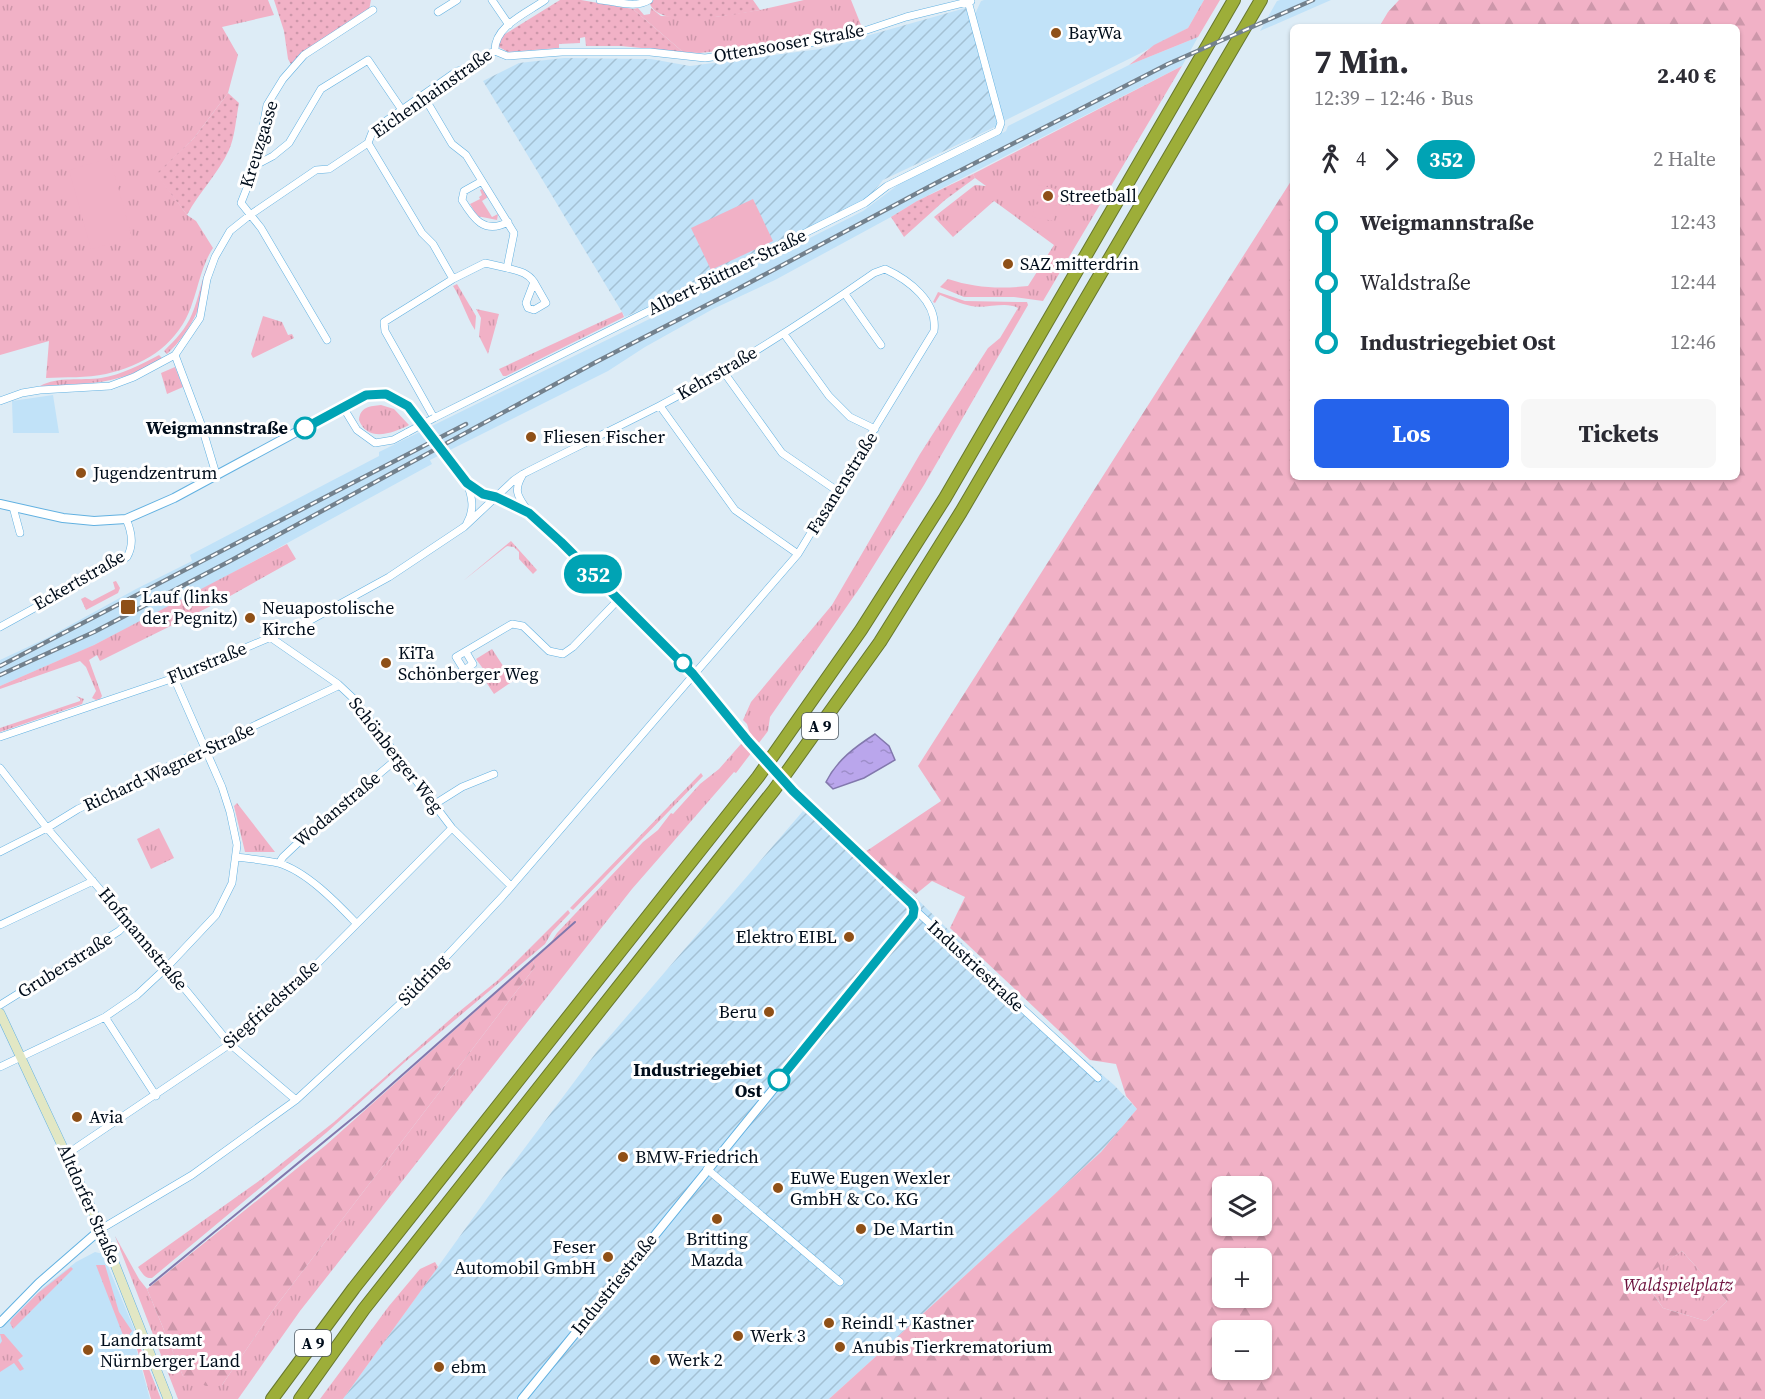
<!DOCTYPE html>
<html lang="de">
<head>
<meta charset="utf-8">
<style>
	:root { --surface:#fff; --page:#f7f7f7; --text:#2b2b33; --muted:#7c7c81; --accent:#2563eb }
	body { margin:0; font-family:"Source Serif 4",serif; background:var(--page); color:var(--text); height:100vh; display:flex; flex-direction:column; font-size:22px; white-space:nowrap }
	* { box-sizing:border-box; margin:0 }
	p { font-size:20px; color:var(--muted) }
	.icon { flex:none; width:33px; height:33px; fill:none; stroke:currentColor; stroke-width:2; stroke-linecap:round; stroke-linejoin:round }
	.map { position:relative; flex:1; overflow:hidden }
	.details { position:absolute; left:1290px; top:24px; width:450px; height:456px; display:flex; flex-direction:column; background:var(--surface); border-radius:9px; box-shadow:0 2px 4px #0004 }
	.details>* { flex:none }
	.badge { padding:0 12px; border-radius:20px; font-size:21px; line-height:39px }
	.fabs { position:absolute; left:1212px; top:1176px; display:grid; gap:12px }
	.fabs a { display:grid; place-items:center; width:60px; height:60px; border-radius:9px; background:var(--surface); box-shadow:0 2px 4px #0004; font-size:30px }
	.map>.badge { position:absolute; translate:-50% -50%; box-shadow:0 0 0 3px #fff }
	.legs { display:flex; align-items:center; gap:9px; height:66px; padding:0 24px; font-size:20px }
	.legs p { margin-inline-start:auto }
	.headline { display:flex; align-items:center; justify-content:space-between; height:102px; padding:0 24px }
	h1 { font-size:33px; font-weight:700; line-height:45px }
	.button { display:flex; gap:12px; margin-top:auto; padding:12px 24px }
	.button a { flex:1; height:69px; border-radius:9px; background:var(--accent); color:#fff; font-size:24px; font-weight:700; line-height:69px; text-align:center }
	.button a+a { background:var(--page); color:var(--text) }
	ul { padding:0 24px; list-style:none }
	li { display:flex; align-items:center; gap:21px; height:60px; font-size:22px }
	li i { display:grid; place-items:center; width:9px; height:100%; margin:0 8px; background:currentColor }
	li i::after { content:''; width:15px; height:15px; margin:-8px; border:4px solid; border-radius:50%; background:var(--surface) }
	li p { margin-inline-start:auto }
	li:first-child i { background:linear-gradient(#0000 50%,currentColor 0) }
	li:last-child i { background:linear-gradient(currentColor 50%,#0000 0) }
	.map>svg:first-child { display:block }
</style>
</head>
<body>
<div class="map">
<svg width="1765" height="1399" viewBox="0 0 1765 1399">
	<defs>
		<pattern id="industrial-furrows" width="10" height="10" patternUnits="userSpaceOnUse" patternTransform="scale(1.5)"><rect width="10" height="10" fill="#c1e2f8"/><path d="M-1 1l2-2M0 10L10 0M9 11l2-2" fill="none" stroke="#a4c1d4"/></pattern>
		<pattern id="grass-tufts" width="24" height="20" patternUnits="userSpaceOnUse" patternTransform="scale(1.5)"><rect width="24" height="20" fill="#f1b1c6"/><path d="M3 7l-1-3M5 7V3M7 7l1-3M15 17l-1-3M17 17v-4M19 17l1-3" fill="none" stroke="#cd97aa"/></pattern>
		<pattern id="forest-firs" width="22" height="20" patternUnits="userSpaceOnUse" patternTransform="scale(1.5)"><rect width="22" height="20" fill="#f1b1c6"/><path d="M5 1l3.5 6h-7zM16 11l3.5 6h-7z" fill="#cd97aa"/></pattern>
		<pattern id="garden-dots" width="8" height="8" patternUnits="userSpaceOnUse" patternTransform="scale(1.5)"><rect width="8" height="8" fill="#f1b1c6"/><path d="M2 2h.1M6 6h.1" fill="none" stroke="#cd97aa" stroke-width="1.8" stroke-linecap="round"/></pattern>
		<pattern id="water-ripples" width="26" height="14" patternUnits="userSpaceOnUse" patternTransform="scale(1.5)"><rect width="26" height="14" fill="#baa6ec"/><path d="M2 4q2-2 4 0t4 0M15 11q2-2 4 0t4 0" fill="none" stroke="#9e8eca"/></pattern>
	</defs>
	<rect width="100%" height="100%" fill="#ddecf6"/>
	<path fill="#c1e2f8" d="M984 0H1204L1188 28 1141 53 1004 121 975 14 981 1Z
		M1280 0H1331L1260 31 1277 1Z
		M1198 37 1182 66 917 201 891 217 775 280 713 309 645 347 608 371 430 460 432 464 192 595 90 647 0 686V660L47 638 136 589 192 561 190 555 379 456V452L682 303 863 211 902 182 978 146 1006 131 1008 126 1129 65Z
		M53 395 59 433H13L12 401Z
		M95 1252 103 1254 137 1336 136 1348 150 1399H0V1329L44 1287 76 1262Z"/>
	<path fill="url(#industrial-furrows)" d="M969 7 999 125 883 180 869 197 747 261 625 317 483 81 519 63 564 58 651 59 690 66 820 49Z
		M803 811 909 891 1050 1030 1114 1085 1137 1109 1101 1152 829 1399H343L488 1197 598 1050Z"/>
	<path fill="url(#grass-tufts)" d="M0 0H268L274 15 222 27 238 55 228 93 194 138 157 174 187 215 196 221 213 248C200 268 198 291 189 312 174 347 142 366 106 374 87 378 65 377 46 378L49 341 0 355Z
		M804 0H851L861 25 767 46 699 53 683 52 633 9 638 8 644 15 650 14 651 8 661 16 715 17 760 10Z
		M1204 0H1220L1198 37 1129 65 1154 45 1188 28Z
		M1182 66 1043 301 1014 297H964L940 287 948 279C975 288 1000 289 1028 286L1054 245 994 201 953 237 934 217 975 185 986 186 975 178 973 174Z
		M482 189 488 197 482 201 492 217 498 214 497 220 477 216 470 204 480 199 479 197 482 195 480 190Z
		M208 264C207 298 192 331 167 354L164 351C175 340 186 329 192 314 199 298 201 281 208 264Z
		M457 284 476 316 475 330C466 316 462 300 453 286Z
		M938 292 965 301 1021 302H1027L1028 305 924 485 861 586 770 717 768 731 736 773 734 772 632 889 300 1311 238 1399H178L115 1236 139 1279 147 1289 183 1376 222 1385 276 1306 535 967 533 960 548 947 557 933 643 842 658 830 671 813 673 814 700 784 719 769 741 744 744 746 751 737 747 724 743 720 751 702 832 605 920 454 988 348 1000 338 1018 308C1006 301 986 309 971 306 961 304 950 299 940 295L935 303 933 302Z
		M476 309 499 314 488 354 479 336 481 318Z
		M622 312 624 317 506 376H503L499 369Z
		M263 316 282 322 288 335 292 334 294 338 253 358 251 354Z
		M159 355 162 358C121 386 87 383 40 386 58 376 81 381 101 378 121 375 142 364 159 355Z
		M175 367 183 387 167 394 161 373Z
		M381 405 394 409 409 425C393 433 368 443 359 420 360 407 370 406 381 405Z
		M511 541 537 570 533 574 519 559V552L514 547 507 546 463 581Z
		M287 544 296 559 223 600 100 661 97 655 89 660 102 696 100 699 96 700 92 698 96 691 86 667 80 661 0 689V686L94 645Z
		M116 581 120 588 118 593 86 610 81 599 85 597 92 601 115 589 113 582Z
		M492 649 513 681 494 694 480 673 484 670 476 659Z
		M76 696 84 699 82 704 0 732V728L80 701V699Z
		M701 773 703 776 573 910 570 908Z
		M237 803 275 852H245L234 806Z
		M159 828 174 858 151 869 137 839Z
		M568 910 570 913 552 932 545 944 405 1062 326 1133 152 1278C145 1279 142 1273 138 1267L263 1178 334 1122 455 1015 498 980Z
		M1682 1251 1727 1301 1706 1321 1663 1308 1642 1277Z
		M435 1262 438 1267 343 1399H320L389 1306 420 1269Z
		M96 1265H105L119 1312 132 1331 129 1335 131 1344 128 1348Z
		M71 1267 73 1269 13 1329 10 1323 12 1319 38 1293Z
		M0 1334H4L23 1356 18 1360 24 1369 20 1371 14 1363 0 1372V1344L2 1341Z
		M139 1344 161 1399H151L137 1349Z"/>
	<path fill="url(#forest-firs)" fill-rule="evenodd" d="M1399 0H1765V1399H829L1101 1152 1137 1109 1126 1096 1116 1064 1090 1060 950 928 965 897 932 881 916 894 865 852 941 801 918 766 1293 178V477H1737V27H1379L1388 12ZM1222 1186H1262V1226H1222ZM1682 1251 1727 1301 1706 1321 1663 1308 1642 1278ZM1222 1258H1262V1298H1222ZM1222 1330H1262V1370H1222Z
		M533 960 535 967 276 1306 222 1385 206 1386 183 1376 147 1289 326 1145Z"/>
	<path fill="url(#garden-dots)" d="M274 0H371L369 10 292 66 288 59 284 31Z
		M560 0H581L633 9 683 52 621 46H586L585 37 580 38V43L559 44V48L508 52 499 47V39L502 36Z
		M652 0H753L760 10C737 14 660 30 650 4Z
		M228 93 239 103C236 118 235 137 229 150 218 174 199 192 187 215L156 174 194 138Z
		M973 174 975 178 945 200 904 237 891 217 917 201Z"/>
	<path fill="#f1b1c6" d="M110 158 132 238 91 249 69 170Z
		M1039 185 1061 190 1058 206 1035 201Z
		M753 199 773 241 711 270 691 228Z
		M1035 204 1056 208 1054 221 1032 217Z"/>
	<path fill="url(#water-ripples)" stroke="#8278ad" stroke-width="1.5" d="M875 734 889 746 895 760 864 778 833 789 826 782C837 760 855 747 875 734Z"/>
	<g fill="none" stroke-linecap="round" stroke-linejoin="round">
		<path stroke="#8278ad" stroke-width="2" d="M150 1285 365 1108 575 922"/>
		<path stroke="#bccbd5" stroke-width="8" stroke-dasharray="8 4" stroke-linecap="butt" d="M748 741 793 791"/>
		<defs>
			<path id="minor" d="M492 0 509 25
				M600 0C616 1 635 9 649 0
				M438 12 457 0
				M495 51 507 56 562 52H650L705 58 799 45 855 34 906 17 971 1
				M495 51C494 26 527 13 545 0
				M423 95 452 144 466 155 514 233 507 268C518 271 527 272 534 282L526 303 528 308 534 310 546 303 534 282
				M368 143 422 233 433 244 453 279 384 322 385 331 434 418 865 203 887 186 998 131 1001 123 968 1
				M256 165 273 156 289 143 321 89 368 60 402 110
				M482 181 464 191 462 200C473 218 484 235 508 222
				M453 279 485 263 507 268
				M845 294 881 345
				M784 334 829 396 850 417 875 429
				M327 340 261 228 241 203 256 165 267 105 283 79 304 55 373 10
				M175 355 201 424 216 474
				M723 371 782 453 836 490
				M0 401 22 393 40 390 110 386 134 377 175 355 200 318 207 279 215 257 230 231 250 215 316 170 329 169 368 143 373 130 457 71C477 69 479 56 495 51
				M660 406 735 510 798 554
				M343 407 357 430 375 443 393 440 408 432
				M522 476C512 493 520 498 529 513
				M467 483C472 497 475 509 467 523
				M13 507 20 533
				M0 627 127 557C134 545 132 532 126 519
				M270 637 338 684 355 700 452 828 511 886
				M466 652 473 664 464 670 456 657 512 624 523 626 549 651 563 654 573 647 618 600
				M0 737 174 678 309 621 389 577 464 527 514 480 523 474C568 451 614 429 659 406 734 367 805 321 874 273L885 269C909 280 938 302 934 331L798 554 502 897 413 992 296 1100 192 1175 101 1229
				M0 768 47 828 167 967 230 1044 296 1100
				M435 804 462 787 494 774
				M0 852 47 828 78 809 336 687 338 684
				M237 857C250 859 265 860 278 863 306 871 336 902 356 923
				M279 863 283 857 302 839 398 758
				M914 909 1098 1078
				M0 925 93 881
				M0 1005 119 931 128 922
				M105 1017 156 1096
				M0 1067 105 1017 137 995 167 967 216 915 232 883 237 845 230 812 222 787 174 678
				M67 1154 230 1044 304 977 452 828
				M707 1169 840 1282"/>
			<path id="tertiary" d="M0 504 63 518 94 521 126 519 174 498 365 395 386 394 408 406 467 483 483 494 517 507 537 519 683 663 748 741
				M0 1323 39 1283 101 1229
				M522 1399 913 917 914 909 912 904 793 791"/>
			<path id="secondary" d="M0 1013 101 1229 168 1399"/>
			<path id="motorway" d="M272 1399 354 1288 758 777 861 630 945 498 1234 0
				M300 1399 364 1309 774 790 880 642 961 512 1261 0"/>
		</defs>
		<use href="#minor" stroke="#62b1e1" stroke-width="8"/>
		<use href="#tertiary" stroke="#62b1e1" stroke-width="10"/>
		<use href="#secondary" stroke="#62b1e1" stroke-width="10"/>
		<use href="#motorway" stroke="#66762e" stroke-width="14"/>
		<use href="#minor" stroke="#fff" stroke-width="7"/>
		<use href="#tertiary" stroke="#fff" stroke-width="8"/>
		<use href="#secondary" stroke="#e2e7c4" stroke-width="9"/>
		<use href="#motorway" stroke="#9dae39" stroke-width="12"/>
		<defs>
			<path id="rail" d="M0 666 466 424
				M0 675 94 632 230 561 596 362 732 292 936 183 1168 64 1313 0"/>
		</defs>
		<use href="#rail" stroke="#73818d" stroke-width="4.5"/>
		<use href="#rail" stroke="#fff" stroke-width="2" stroke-dasharray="7" stroke-linecap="butt"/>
		<defs>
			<path id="minor-bridge" d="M408 432 434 418"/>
		</defs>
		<use href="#minor-bridge" stroke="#62b1e1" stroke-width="8" stroke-linecap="butt"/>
		<use href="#minor-bridge" stroke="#fff" stroke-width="7"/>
	</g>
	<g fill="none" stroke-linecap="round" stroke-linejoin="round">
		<defs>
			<path id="line-1" d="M305 428 366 395 386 394 408 406 467 483 483 494 496 497 529 513 561 542 693 674 748 741 793 791 912 904 914 909 913 916 779 1080"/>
		</defs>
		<use href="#line-1" stroke="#fff" stroke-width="14"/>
		<use href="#line-1" stroke="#00a3b4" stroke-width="9"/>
	</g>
	<g fill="#8f5017" stroke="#fff" stroke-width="2">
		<circle cx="1056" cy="33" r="6"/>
		<circle cx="1048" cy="196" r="6"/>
		<circle cx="1008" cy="264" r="6"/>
		<circle cx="531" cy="437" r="6"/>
		<circle cx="81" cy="473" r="6"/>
		<rect x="120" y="599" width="16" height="16" rx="3"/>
		<circle cx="250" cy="618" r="6"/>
		<circle cx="386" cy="663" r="6"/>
		<circle cx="849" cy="937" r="6"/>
		<circle cx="769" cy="1012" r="6"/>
		<circle cx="77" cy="1117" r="6"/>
		<circle cx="623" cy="1157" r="6"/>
		<circle cx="778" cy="1188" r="6"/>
		<circle cx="717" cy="1219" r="6"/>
		<circle cx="861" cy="1229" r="6"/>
		<circle cx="608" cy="1257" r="6"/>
		<circle cx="829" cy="1323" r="6"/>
		<circle cx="738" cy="1336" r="6"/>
		<circle cx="840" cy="1347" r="6"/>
		<circle cx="88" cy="1350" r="6"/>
		<circle cx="655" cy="1360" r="6"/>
		<circle cx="439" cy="1367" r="6"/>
	</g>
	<g fill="#fff" stroke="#00a3b4" stroke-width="3">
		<circle cx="305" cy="428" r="10"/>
		<circle cx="683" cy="663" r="8"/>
		<circle cx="779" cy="1080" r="10"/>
	</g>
	<g text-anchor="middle" stroke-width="6" stroke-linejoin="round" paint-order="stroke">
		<g fill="#fff" stroke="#4c565f" stroke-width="1.5">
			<rect x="802" y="713" width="36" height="26" rx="4.5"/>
			<rect x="295" y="1330" width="36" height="26" rx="4.5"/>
		</g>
		<g font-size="16" font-weight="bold" fill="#000d1b">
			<text x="820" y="732">A 9</text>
			<text x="313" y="1349">A 9</text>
		</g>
		<g font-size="18" fill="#000d1b" stroke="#fff" text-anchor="start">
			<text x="1068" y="39">BayWa</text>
			<text x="1060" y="202">Streetball</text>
			<text x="1020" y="270">SAZ mitterdrin</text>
			<text x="543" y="443">Fliesen Fischer</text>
			<text x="93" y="479">Jugendzentrum</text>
			<text x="142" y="603">Lauf (links<tspan x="142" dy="21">der Pegnitz)</tspan></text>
			<text x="262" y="614">Neuapostolische<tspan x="262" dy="21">Kirche</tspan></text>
			<text x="398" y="659">KiTa<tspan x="398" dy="21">Schönberger Weg</tspan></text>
			<text x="837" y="943" text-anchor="end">Elektro EIBL</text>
			<text x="757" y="1018" text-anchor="end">Beru</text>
			<text x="89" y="1123">Avia</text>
			<text x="635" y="1163">BMW-Friedrich</text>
			<text x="790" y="1184">EuWe Eugen Wexler<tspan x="790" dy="21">GmbH &amp; Co. KG</tspan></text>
			<text x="873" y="1235">De Martin</text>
			<text x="717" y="1245" text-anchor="middle">Britting<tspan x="717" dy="21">Mazda</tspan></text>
			<text x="596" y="1253" text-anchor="end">Feser<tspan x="596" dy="21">Automobil GmbH</tspan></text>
			<text x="841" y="1329">Reindl + Kastner</text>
			<text x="750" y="1342">Werk 3</text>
			<text x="100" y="1346">Landratsamt<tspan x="100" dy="21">Nürnberger Land</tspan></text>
			<text x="852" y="1353">Anubis Tierkrematorium</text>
			<text x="667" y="1366">Werk 2</text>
			<text x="451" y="1373">ebm</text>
		</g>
		<g font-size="18" fill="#000d1b" stroke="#fff">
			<text transform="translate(789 43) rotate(-10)" y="6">Ottensooser Straße</text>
			<text transform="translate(432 93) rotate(-35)" y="6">Eichenhainstraße</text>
			<text transform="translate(259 144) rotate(-73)" y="6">Kreuzgasse</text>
			<text transform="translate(727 272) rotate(-26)" y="6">Albert-Büttner-Straße</text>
			<text transform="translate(717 373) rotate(-30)" y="6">Kehrstraße</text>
			<text transform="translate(842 483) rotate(-58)" y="6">Fasanenstraße</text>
			<text transform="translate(79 580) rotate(-30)" y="6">Eckertstraße</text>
			<text transform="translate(207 663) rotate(-22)" y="6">Flurstraße</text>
			<text transform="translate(396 755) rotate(52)" y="6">Schönberger Weg</text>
			<text transform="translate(169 767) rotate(-25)" y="6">Richard-Wagner-Straße</text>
			<text transform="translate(337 809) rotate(-40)" y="6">Wodanstraße</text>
			<text transform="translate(143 939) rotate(50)" y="6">Hofmannstraße</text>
			<text transform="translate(65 965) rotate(-32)" y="6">Gruberstraße</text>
			<text transform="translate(976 966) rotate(43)" y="6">Industriestraße</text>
			<text transform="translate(423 980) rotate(-46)" y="6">Südring</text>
			<text transform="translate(271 1004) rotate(-42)" y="6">Siegfriedstraße</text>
			<text transform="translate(89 1204) rotate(66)" y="6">Altdorfer Straße</text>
			<text transform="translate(614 1284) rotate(-51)" y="6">Industriestraße</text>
		</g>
		<g font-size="18" font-weight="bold" fill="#000d1b" stroke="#fff" text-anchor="end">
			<text x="288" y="434">Weigmannstraße</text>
			<text x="762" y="1076">Industriegebiet<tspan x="762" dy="21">Ost</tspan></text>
		</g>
		<g font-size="18" font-style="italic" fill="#6c103d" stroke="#fff">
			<text x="1678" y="1291">Waldspielplatz</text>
		</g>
	</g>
</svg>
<div class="fabs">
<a><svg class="icon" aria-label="layers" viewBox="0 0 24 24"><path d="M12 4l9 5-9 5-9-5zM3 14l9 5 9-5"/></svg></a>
<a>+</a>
<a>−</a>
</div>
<b class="badge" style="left:593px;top:574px;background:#00a3b4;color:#fff">352</b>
<section class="details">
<div class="headline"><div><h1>7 Min.</h1><p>12:39 – 12:46 · Bus</p></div><b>2.40 €</b></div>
<div class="legs"><svg class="icon" aria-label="walk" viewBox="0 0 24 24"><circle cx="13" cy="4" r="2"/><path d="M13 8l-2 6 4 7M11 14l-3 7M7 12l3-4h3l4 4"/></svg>4<svg class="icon" aria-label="forward" viewBox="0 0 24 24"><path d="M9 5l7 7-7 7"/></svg><b class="badge" style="background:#00a3b4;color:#fff">352</b><p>2 Halte</p></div>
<ul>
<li><i style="color:#00a3b4"></i><b>Weigmannstraße</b><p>12:43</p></li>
<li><i style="color:#00a3b4"></i><span>Waldstraße</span><p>12:44</p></li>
<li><i style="color:#00a3b4"></i><b>Industriegebiet Ost</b><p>12:46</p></li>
</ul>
<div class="button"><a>Los</a><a>Tickets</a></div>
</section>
</div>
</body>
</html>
